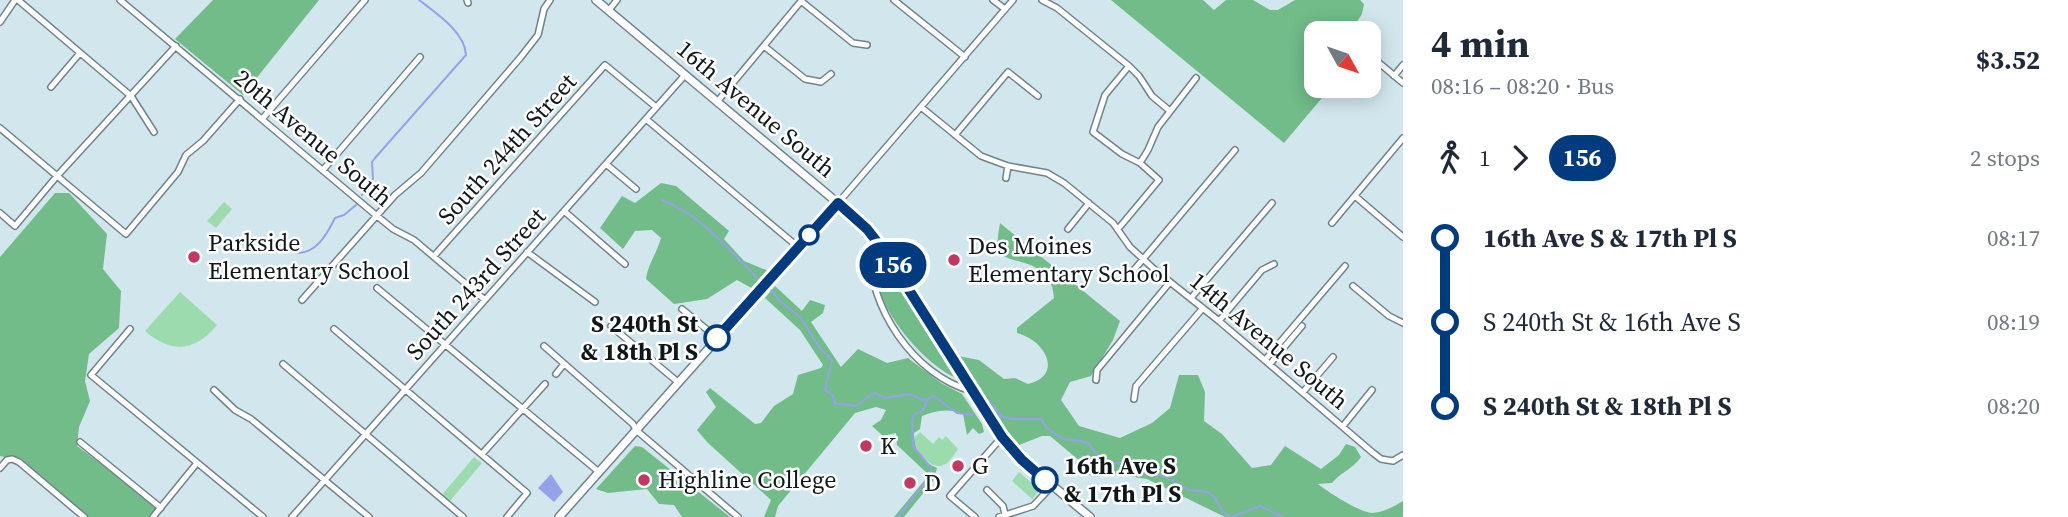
<!DOCTYPE html>
<html lang="en">
<head>
<meta charset="utf-8">
<style>
	:root { --surface:#fff; --page:#f6f6f7; --text:#1f2937; --muted:#747a83 }
	body { margin:0; font-family:"Source Serif 4",serif; background:var(--page); color:var(--text); height:100vh; display:flex; flex-direction:column; font-size:26px; white-space:nowrap }
	* { box-sizing:border-box; margin:0 }
	p { font-size:23px; color:var(--muted) }
	.icon { flex:none; width:38px; height:38px; fill:none; stroke:currentColor; stroke-width:2; stroke-linecap:round; stroke-linejoin:round }
	.map { position:relative; flex:1; overflow:hidden }
	.panel { display:flex; flex-direction:column; background:var(--surface); width:665px }
	.panel>* { flex:none }
	.badge { padding:0 14px; border-radius:23px; font-size:24px; line-height:46px }
	.needle { width:46px; rotate:130deg }
	.fabs { position:absolute; left:1304px; top:21px; display:grid; gap:14px }
	.fabs a { display:grid; place-items:center; width:77px; height:77px; border-radius:14px; background:var(--surface); box-shadow:0 4px 18px #0003; font-size:35px }
	.map>.badge { position:absolute; translate:-50% -50%; box-shadow:0 0 0 4px #fff }
	.legs { display:flex; align-items:center; gap:10px; height:77px; padding:0 28px; font-size:23px }
	.legs p { margin-inline-start:auto }
	.head { display:flex; align-items:center; justify-content:space-between; height:119px; padding:0 28px }
	h1 { font-size:38px; font-weight:700; line-height:52px }
	ul { padding:0 28px; list-style:none }
	li { display:flex; align-items:center; gap:24px; height:84px; font-size:26px }
	li i { display:grid; place-items:center; width:10px; height:100%; margin:0 9px; background:currentColor }
	li i::after { content:''; width:18px; height:18px; margin:-9px; border:5px solid; border-radius:50%; background:var(--surface) }
	li p { margin-inline-start:auto }
	li:first-child i { background:linear-gradient(#0000 50%,currentColor 0) }
	li:last-child i { background:linear-gradient(currentColor 50%,#0000 0) }
	main { display:flex; flex:1; min-height:0 }
	.map>svg:first-child { display:block }
</style>
</head>
<body>
<main>
<div class="map">
<svg width="1403" height="517" viewBox="0 0 1403 517">
	<rect width="100%" height="100%" fill="#d2e7ed"/>
	<path fill="#9bdbae" d="M224 202 232 209 216 228 207 221Z
		M180 292 217 325C194 353 170 353 145 331Z
		M920 432 933 444 939 437 942 440 946 436 958 449C955 453 951 460 947 463 932 474 915 451 914 438Z
		M474 457 482 463 449 502 441 496Z
		M1019 472 1040 490 1032 499 1012 481Z"/>
	<path fill="#71bc89" d="M213 0H319L243 95 175 39Z
		M1111 0H1203L1214 10 1226 0H1253L1270 10H1278L1295 0H1360L1364 4 1362 14 1353 28 1354 33H1316V86H1332L1284 143Z
		M661 183 676 186 729 231 724 239 744 261 771 272 755 290 737 280 707 299 674 304 646 279C648 264 657 253 661 238L652 230 635 231 623 249 600 228 622 196 635 203Z
		M55 193H69L107 234 103 269 121 291 119 328 89 354 85 381 90 401 79 427 77 446 161 508 153 517H82L9 458 0 456V257Z
		M1000 223 1120 321 1113 340 1091 376 1070 382 1061 400 1079 426 1120 438 1152 423 1170 408 1179 375H1198L1205 392 1204 421 1222 434 1252 468 1271 465 1285 446 1321 469 1339 455 1346 444 1355 447 1361 457C1353 469 1341 472 1332 483L1318 484C1328 492 1359 512 1372 513 1382 513 1395 506 1403 501V517H1225L1147 479 1114 474 1095 477 1085 473 1081 462 1050 436H1042L1019 445 995 416 958 356 979 360 1004 379 1015 378 1028 384C1063 376 1047 341 1017 333V328L1054 298C1051 254 1004 267 999 250 996 244 999 230 1000 223Z
		M878 252 881 259 954 377C919 361 862 293 878 252Z
		M775 286 802 311 810 300 825 305 823 313 811 322 841 367 858 349 887 363 908 358 941 383 962 394 982 424 984 432 979 434 973 428 967 435 963 414C949 408 936 410 922 416L920 429 914 433C914 450 921 461 937 468L933 481 904 517H894L929 475 897 445 896 433 883 436 872 426 881 420 886 410 876 407 855 413 778 506 775 517H764L771 500 708 443 697 430 716 407 706 392 710 388 755 424 761 423 774 406 793 394 798 375 821 368 823 365 800 330 765 298Z
		M635 446 642 447 730 517H682L674 505 659 504 647 489 608 493 596 489Z"/>
	<path fill="#95a2ea" d="M551 474 563 492 554 502 538 488Z"/>
	<g fill="none" stroke-linecap="round" stroke-linejoin="round">
		<path stroke="#95a2ea" stroke-width="2" d="M362 195 373 179 372 162 375 158 466 55C465 32 436 13 419 0
			M662 200C703 215 727 250 758 278
			M885 243 901 265 975 386 1001 415
			M264 248C275 245 282 250 293 252 315 257 327 234 335 218L344 215 356 205
			M771 290 780 301 800 317 819 347 832 360 825 390 833 395 834 403 856 406 874 393 885 398 910 394 923 400 928 399
			M999 416 1012 419H1041L1047 428 1063 439 1081 441 1089 444 1104 464 1125 462 1144 473 1164 476 1189 490 1208 492 1215 498 1223 512 1231 517 1260 506 1283 517
			M898 517 931 475V468L913 446 912 420 914 415 923 410 928 399 934 396 957 413 973 415"/>
		<defs>
			<path id="minor" d="M18 0 131 96 154 132
				M120 0 377 216 393 229 414 240 485 300
				M467 0 468 3
				M894 0 965 57
				M993 0 1005 9
				M1042 0 1057 8 1129 66 1139 76 1152 96 1170 111
				M801 1 853 43 867 45
				M609 10 617 0
				M0 22 15 0
				M764 46 805 79 821 82 831 74
				M1372 57 1403 83
				M1394 76 1403 65
				M51 87 80 53
				M717 102 802 0
				M921 107 981 156 1008 166 1047 173 1064 183 1113 223 1130 247 1155 270 1219 321 1372 452 1381 459 1393 461 1403 455
				M263 118 365 0
				M646 119 798 247
				M0 128 126 234 178 172 186 155 203 141 240 99
				M955 135 1008 72 1038 96
				M1140 163 1148 150 1158 127 1196 78
				M606 164 636 189
				M323 170 420 57
				M1006 178 1008 166
				M1355 196 1403 237
				M838 203 1013 0
				M564 211 625 264
				M0 213 15 226 57 176 176 46
				M1332 223 1403 138
				M1068 229 1089 203
				M1118 229 1159 180 1140 163 1122 154 1093 132 1105 95 1129 66
				M870 247C867 306 914 376 972 391
				M527 252 595 302
				M434 256 605 65 656 107
				M1128 277 1235 150
				M1353 286 1389 316 1403 323
				M377 288 599 472
				M1191 298 1272 203
				M302 300 395 195 421 173 520 58 538 35 544 9 550 0
				M682 309 717 338
				M1219 321 1262 270 1274 264
				M611 326 679 383
				M130 329 91 375 263 517
				M334 329 527 493 507 517
				M544 346 633 424 636 430 738 517
				M1265 360 1345 266
				M283 364 463 517
				M1270 364 1302 326
				M556 374 564 364
				M1096 380 1097 370 1170 282
				M214 390 235 410 251 419 369 517
				M1303 392 1333 357
				M1134 399 1136 386 1203 308
				M1343 426 1372 390
				M80 442 161 508
				M482 454 545 384
				M0 468 7 460 12 459 19 462 84 517
				M987 490 1003 506 1005 514
				M153 517 197 463
				M292 517 685 75
				M975 517 950 496 1002 437
				M999 517 1033 506 1052 486"/>
			<path id="major" d="M596 0 858 220 893 263 1002 437 1022 460 1090 517
				M559 517 838 203"/>
		</defs>
		<use href="#minor" stroke="#708388" stroke-width="8"/>
		<use href="#major" stroke="#708388" stroke-width="10"/>
		<use href="#minor" stroke="#fff" stroke-width="5"/>
		<use href="#major" stroke="#fff" stroke-width="7"/>
	</g>
	<g fill="none" stroke-linecap="round" stroke-linejoin="round">
		<defs>
			<path id="line-1" d="M717 338 838 203 867 229 885 252 1002 437 1022 460 1045 480"/>
		</defs>
		<use href="#line-1" stroke="#fff" stroke-width="16"/>
		<use href="#line-1" stroke="#003b80" stroke-width="10"/>
	</g>
	<g fill="#fff" stroke="#003b80" stroke-width="3.5">
		<circle cx="809" cy="235" r="9"/>
		<circle cx="717" cy="338" r="12"/>
		<circle cx="1045" cy="480" r="12"/>
	</g>
	<g fill="#c53763" stroke="#fff" stroke-width="2.5">
		<circle cx="194" cy="257" r="7"/>
		<circle cx="954" cy="260" r="7"/>
		<circle cx="866" cy="446" r="7"/>
		<circle cx="958" cy="466" r="7"/>
		<circle cx="644" cy="480" r="7"/>
		<circle cx="910" cy="483" r="7"/>
	</g>
	<g text-anchor="middle" stroke-width="5" stroke-linejoin="round" paint-order="stroke">
		<g font-size="24" fill="#0f1719" stroke="#fff">
			<text transform="translate(756 109) rotate(40)" y="8">16th Avenue South</text>
			<text transform="translate(313 138) rotate(40)" y="8">20th Avenue South</text>
			<text transform="translate(507 149) rotate(-48)" y="8">South 244th Street</text>
			<text transform="translate(476 284) rotate(-48)" y="8">South 243rd Street</text>
			<text transform="translate(1269 341) rotate(40)" y="8">14th Avenue South</text>
		</g>
		<g font-size="24" fill="#0f1719" stroke="#fff" text-anchor="start">
			<text x="208" y="251">Parkside<tspan x="208" dy="28">Elementary School</tspan></text>
			<text x="968" y="254">Des Moines<tspan x="968" dy="28">Elementary School</tspan></text>
			<text x="880" y="454">K</text>
			<text x="972" y="474">G</text>
			<text x="658" y="488">Highline College</text>
			<text x="924" y="491">D</text>
		</g>
		<g font-size="24" font-weight="bold" fill="#0f1719" stroke="#fff" text-anchor="end">
			<text x="698" y="332">S 240th St<tspan x="698" dy="28">&amp; 18th Pl S</tspan></text>
			<text x="1064" y="474" text-anchor="start">16th Ave S<tspan x="1064" dy="28">&amp; 17th Pl S</tspan></text>
		</g>
	</g>
</svg>
<div class="fabs">
<a><svg class="needle" viewBox="-14 -14 28 28"><path d="M0-13l5 13h-10z" fill="#e53935"/><path d="M0 13l5-13h-10z" fill="#747a83"/></svg></a>
</div>
<b class="badge" style="left:893px;top:265px;background:#003b80;color:#fff">156</b>
</div>
<section class="panel">
<div class="head"><div><h1>4 min</h1><p>08:16 – 08:20 · Bus</p></div><b>$3.52</b></div>
<div class="legs"><svg class="icon" aria-label="walk" viewBox="0 0 24 24"><circle cx="13" cy="4" r="2"/><path d="M13 8l-2 6 4 7M11 14l-3 7M7 12l3-4h3l4 4"/></svg>1<svg class="icon" aria-label="forward" viewBox="0 0 24 24"><path d="M9 5l7 7-7 7"/></svg><b class="badge" style="background:#003b80;color:#fff">156</b><p>2 stops</p></div>
<ul>
<li><i style="color:#003b80"></i><b>16th Ave S &amp; 17th Pl S</b><p>08:17</p></li>
<li><i style="color:#003b80"></i><span>S 240th St &amp; 16th Ave S</span><p>08:19</p></li>
<li><i style="color:#003b80"></i><b>S 240th St &amp; 18th Pl S</b><p>08:20</p></li>
</ul>
</section>
</main>
</body>
</html>
